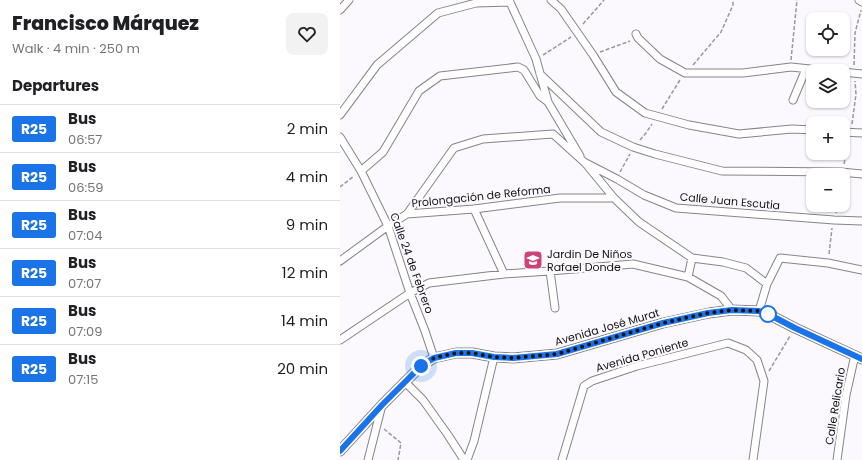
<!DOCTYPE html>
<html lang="en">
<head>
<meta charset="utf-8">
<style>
	:root { --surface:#fff; --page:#f2f2f2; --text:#202124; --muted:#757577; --line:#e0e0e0 }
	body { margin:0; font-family:Poppins,sans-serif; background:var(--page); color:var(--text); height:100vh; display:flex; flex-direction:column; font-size:15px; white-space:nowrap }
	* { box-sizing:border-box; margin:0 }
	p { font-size:13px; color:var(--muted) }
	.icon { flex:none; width:22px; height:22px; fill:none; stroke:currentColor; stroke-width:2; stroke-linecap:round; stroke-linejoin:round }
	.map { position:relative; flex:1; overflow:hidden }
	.side { display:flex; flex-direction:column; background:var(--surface); width:340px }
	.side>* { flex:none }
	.badge { padding:0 8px; border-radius:3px; font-size:14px; line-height:26px }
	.controls { position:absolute; left:466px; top:12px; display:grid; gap:8px }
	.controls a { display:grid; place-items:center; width:44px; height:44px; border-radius:8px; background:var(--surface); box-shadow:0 1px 3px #0004; font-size:20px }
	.you { position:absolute; width:20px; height:20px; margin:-10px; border:3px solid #fff; border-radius:50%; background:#1a73e8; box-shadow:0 0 0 6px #1a73e833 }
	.map>.badge { position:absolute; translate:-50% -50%; box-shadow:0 0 0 2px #fff }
	h2 { padding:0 12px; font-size:15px; line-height:36px }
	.round { display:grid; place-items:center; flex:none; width:42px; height:42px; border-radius:8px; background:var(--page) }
	.headline { display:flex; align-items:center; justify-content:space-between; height:68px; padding:0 12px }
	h1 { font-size:19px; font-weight:800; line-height:30px }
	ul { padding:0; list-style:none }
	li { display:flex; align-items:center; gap:12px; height:48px; padding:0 12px; border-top:1px solid var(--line) }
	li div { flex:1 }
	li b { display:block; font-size:15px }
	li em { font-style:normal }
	li .badge { min-width:44px; font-weight:700; text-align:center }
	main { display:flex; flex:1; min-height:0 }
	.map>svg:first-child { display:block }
</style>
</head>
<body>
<main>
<section class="side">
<div class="headline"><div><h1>Francisco Márquez</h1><p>Walk · 4 min · 250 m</p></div><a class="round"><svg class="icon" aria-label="heart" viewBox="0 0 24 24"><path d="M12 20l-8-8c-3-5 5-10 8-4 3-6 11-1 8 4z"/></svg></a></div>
<h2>Departures</h2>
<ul>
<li><span class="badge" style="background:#1a73e8;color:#fff">R25</span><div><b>Bus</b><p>06:57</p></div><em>2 min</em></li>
<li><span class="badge" style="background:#1a73e8;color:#fff">R25</span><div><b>Bus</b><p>06:59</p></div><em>4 min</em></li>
<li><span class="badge" style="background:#1a73e8;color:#fff">R25</span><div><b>Bus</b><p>07:04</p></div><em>9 min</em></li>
<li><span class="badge" style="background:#1a73e8;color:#fff">R25</span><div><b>Bus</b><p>07:07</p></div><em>12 min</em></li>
<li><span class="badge" style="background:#1a73e8;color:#fff">R25</span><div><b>Bus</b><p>07:09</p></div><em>14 min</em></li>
<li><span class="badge" style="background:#1a73e8;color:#fff">R25</span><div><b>Bus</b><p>07:15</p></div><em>20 min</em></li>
</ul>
</section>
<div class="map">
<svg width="522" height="460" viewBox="0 0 522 460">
	<rect width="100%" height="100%" fill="#fbf9fe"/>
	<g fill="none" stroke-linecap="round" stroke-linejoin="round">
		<defs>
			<path id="minor" d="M169 0 196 59 208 102 240 156
				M211 0 221 9 253 55 276 92 305 113 349 125 399 134 452 129 473 130
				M519 0 522 2
				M0 10 9 0
				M296 34 298 38 320 59 345 73H403L451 67 489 71
				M503 72 522 74
				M200 74 261 132 293 147 315 154 382 171 501 172 522 174
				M453 100 466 69
				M0 115 37 65 98 13 136 3 170 2
				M503 132 522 133
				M0 137 21 171 48 226 70 293 85 331 94 358
				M246 164 274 198 299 222 352 258 383 262 406 268 427 284
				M21 171 43 152 79 91 100 76 178 67 184 70 200 96 208 102
				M134 209 164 274
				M67 214 114 148 143 139 213 134 244 162 277 179 304 195 336 208 494 220 522 221
				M0 261 48 226 67 214 134 209 220 198H274
				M210 271 215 308
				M348 277 352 258
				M419 311 427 284 440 258 488 263 522 270
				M0 340 70 293 89 283 164 274 210 271 293 264 348 277 381 296 392 310
				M65 382 83 400 108 435 124 460
				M28 460 42 405
				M127 460 134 441 154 357
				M222 460 244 386 252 381 297 366 388 343 406 350 417 360 424 381 413 460
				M497 460 506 395 515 355"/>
			<path id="tertiary" d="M0 451 42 405 81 366 94 358 116 353H132L154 357 173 358 217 354 323 323 369 313 392 310 419 311 430 315 455 328 522 359"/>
		</defs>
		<use href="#minor" stroke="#868488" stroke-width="9"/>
		<use href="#tertiary" stroke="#868488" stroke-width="11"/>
		<path stroke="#98979a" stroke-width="1.5" stroke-dasharray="4 2" stroke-linecap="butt" d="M243 24 264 0
			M260 52 290 41
			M203 55 231 37
			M451 60 457 0
			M353 65 381 32 393 5V0
			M514 65 515 33 521 10
			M322 109 340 80
			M512 124 516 94 515 81
			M300 140 306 133 312 124
			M504 164 509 140
			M280 172 290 154
			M0 187 14 176
			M496 213 498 205
			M489 254 492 228
			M429 371 450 336
			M44 429 61 443 58 460"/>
		<use href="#minor" stroke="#fff" stroke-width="7"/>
		<use href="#tertiary" stroke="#fff" stroke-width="9"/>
	</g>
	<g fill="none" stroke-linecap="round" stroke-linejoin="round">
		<defs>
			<path id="line" d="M0 451 42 405 81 366 94 358 116 353H132L154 357 173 358 217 354 323 323 368 313 392 310 419 311 430 315 455 328 522 359"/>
		</defs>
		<use href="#line" stroke="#fff" stroke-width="9"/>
		<use href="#line" stroke="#1a73e8" stroke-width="6"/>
		<path stroke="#131314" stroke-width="4" stroke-dasharray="0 7.2" d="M81 366 94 358 116 353H132L154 357 173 358 217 354 323 323 368 313 392 310 419 311 430 315 428 314"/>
	</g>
	<defs>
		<symbol id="school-square" viewBox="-11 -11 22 22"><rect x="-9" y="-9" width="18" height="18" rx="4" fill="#cd427a" stroke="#fbf9fe"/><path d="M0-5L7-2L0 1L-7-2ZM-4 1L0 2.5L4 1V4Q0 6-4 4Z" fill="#fff"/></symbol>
	</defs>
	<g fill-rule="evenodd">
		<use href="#school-square" x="182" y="249" width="22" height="22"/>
	</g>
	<circle fill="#fff" stroke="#1a73e8" stroke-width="2" cx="428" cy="314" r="8"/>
	<g text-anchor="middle" stroke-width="4" stroke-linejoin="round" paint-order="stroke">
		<g font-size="11" fill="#131314" stroke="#fbf9fe">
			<text transform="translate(141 196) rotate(-6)" y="4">Prolongación de Reforma</text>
			<text transform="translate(390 201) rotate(5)" y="4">Calle Juan Escutia</text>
			<text transform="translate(72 263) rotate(70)" y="4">Calle 24 de Febrero</text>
			<text transform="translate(267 327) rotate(-16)" y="4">Avenida José Murat</text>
			<text transform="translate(302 355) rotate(-16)" y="4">Avenida Poniente</text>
			<text transform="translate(495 406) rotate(-81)" y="4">Calle Relicario</text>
		</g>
		<g font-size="11" fill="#131314" stroke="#fbf9fe" text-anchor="start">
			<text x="207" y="258">Jardin De Niños<tspan x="207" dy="13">Rafael Donde</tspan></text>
		</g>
	</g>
</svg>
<div class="controls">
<a><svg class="icon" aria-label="locate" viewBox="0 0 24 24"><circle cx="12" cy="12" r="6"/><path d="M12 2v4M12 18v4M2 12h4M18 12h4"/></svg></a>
<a><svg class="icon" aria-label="layers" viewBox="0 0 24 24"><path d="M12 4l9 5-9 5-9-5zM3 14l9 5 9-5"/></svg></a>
<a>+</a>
<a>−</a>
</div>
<div class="you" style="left:81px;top:366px"></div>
</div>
</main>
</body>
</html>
